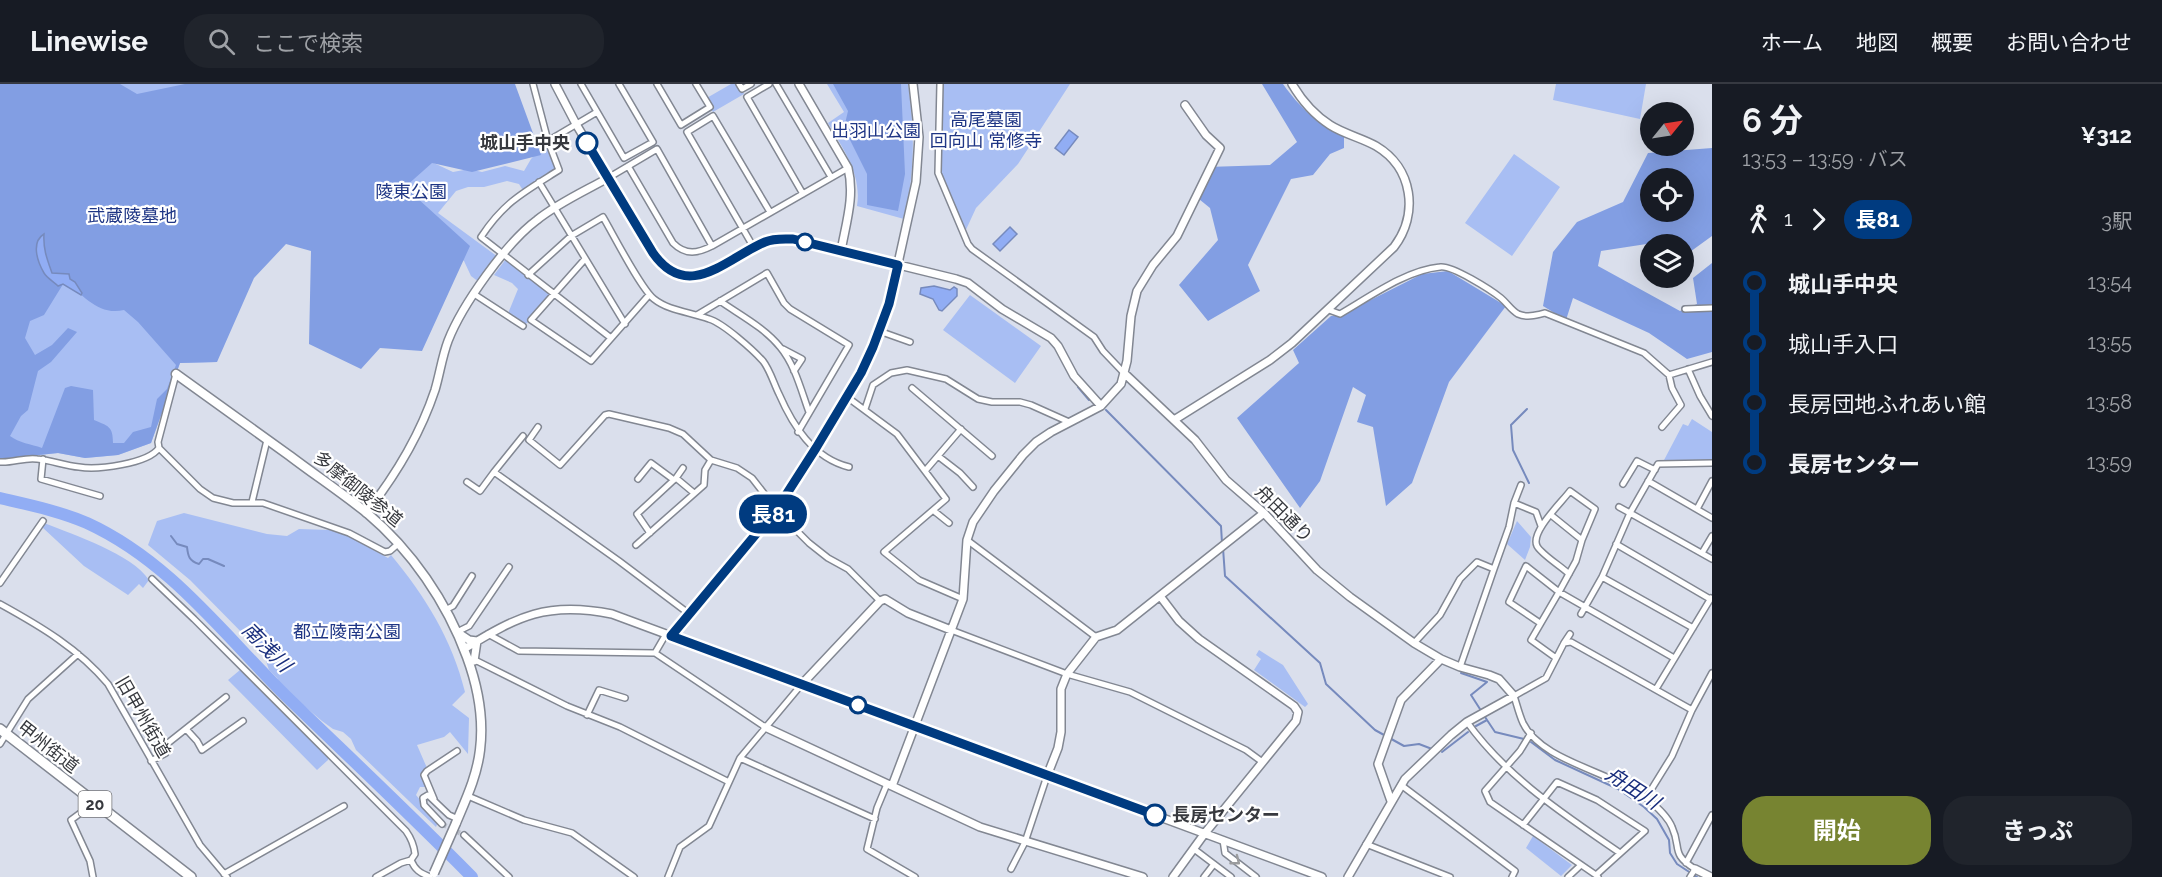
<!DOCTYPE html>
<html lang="ja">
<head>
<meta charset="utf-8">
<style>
	:root { --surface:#171b24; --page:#20242c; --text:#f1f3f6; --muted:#9ea1a6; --line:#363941; --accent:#778431 }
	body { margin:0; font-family:Raleway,"Noto Sans JP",sans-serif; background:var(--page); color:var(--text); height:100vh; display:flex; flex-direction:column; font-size:22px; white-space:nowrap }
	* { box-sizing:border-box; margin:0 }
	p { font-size:20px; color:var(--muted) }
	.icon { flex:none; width:33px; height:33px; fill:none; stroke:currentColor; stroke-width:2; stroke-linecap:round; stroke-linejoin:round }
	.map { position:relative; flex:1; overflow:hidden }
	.sheet { display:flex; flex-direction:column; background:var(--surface); width:450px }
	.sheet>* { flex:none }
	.badge { padding:0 12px; border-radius:20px; font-size:21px; line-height:39px }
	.needle { width:39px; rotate:60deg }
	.controls { position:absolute; left:1640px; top:18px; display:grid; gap:12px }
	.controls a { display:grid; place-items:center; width:54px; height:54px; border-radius:50%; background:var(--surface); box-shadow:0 6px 24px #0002; font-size:30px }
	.map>.badge { position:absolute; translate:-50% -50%; box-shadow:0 0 0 3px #fff }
	.legs { display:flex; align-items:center; gap:9px; height:66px; padding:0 30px; font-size:20px }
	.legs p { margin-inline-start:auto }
	.overview { display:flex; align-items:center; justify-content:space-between; height:102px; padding:0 30px }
	h1 { font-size:33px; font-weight:700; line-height:45px }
	.action { display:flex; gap:12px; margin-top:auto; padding:12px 30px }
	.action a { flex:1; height:69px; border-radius:24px; background:var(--accent); color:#fff; font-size:24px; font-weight:700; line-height:69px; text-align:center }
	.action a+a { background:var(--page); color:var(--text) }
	ul { padding:0 30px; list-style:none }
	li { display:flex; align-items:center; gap:21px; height:60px; font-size:22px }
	li i { display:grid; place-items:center; width:9px; height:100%; margin:0 8px; background:currentColor }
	li i::after { content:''; width:15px; height:15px; margin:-8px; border:4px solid; border-radius:50%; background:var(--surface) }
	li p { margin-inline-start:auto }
	li:first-child i { background:linear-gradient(#0000 50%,currentColor 0) }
	li:last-child i { background:linear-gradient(currentColor 50%,#0000 0) }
	header { display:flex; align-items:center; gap:36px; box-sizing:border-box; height:84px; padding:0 30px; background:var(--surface); border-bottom:2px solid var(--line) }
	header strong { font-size:28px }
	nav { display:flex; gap:33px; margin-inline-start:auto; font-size:21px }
	.search { width:420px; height:54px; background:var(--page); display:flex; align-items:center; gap:15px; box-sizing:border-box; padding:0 21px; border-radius:24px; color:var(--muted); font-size:22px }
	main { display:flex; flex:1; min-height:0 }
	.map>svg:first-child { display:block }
</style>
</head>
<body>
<header>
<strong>Linewise</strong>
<div class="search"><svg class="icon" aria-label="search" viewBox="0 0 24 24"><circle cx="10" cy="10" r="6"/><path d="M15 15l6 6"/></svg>ここで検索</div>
<nav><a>ホーム</a><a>地図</a><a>概要</a><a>お問い合わせ</a></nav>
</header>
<main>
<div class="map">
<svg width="1712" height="793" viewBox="0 0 1712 793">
	<rect width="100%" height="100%" fill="#dadfec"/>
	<path fill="#a8bef3" d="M0 0H231L217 278 180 279 151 359 118 371 85 374 58 369 0 375Z
		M731 0H739L744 10 713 28 705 15Z
		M827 0H908C915 45 915 90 904 135L857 122C862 90 843 65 828 39L844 28Z
		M940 0H1070L1018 80 976 124 964 150 938 89Z
		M1556 0H1646L1640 35 1553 16Z
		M548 57 559 86 524 108 519 100 507 97 484 103H468L456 107 438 129 498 173 479 198 471 192 464 177 440 157 283 136 406 66 453 88 469 85 482 88 505 82 524 87 531 75Z
		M1514 70 1560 103 1512 172 1465 139Z
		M506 175 553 210 531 236 523 242 507 232 518 205 512 199 494 191Z
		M970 211 1041 262 1015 299 943 246Z
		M1692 335 1712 348V376L1663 378 1683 340 1688 342Z
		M184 429 267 450 287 452 299 445 330 446 348 452 388 474 391 471C425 512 452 555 465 608L452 621 469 634 468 670 450 648 444 653 417 661 427 684 421 691 426 703H420L416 711 438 738 436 743 356 666 351 655 343 648 333 645 322 637 302 620 297 619 283 604 277 594 269 586 264 571 190 496 148 461 157 437Z
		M1517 437 1531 453 1530 463 1525 476 1507 460Z
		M44 439C74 451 132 470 149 496L143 504 139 500 128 511 84 482 42 443Z
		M1259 566 1283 581 1308 620 1305 623 1254 586 1261 575 1256 571Z
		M240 586 328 673V676L317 686 228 596Z
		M1533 752 1572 781 1561 792 1526 764Z"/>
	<path fill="#829ee3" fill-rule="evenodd" d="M0 0H120L137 10 185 0H515L541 71 472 88 432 79 405 103 470 162 422 267 380 264 361 285 309 260 311 167 286 160 254 194 217 278 180 279 151 359 118 371 85 374 58 369 0 375ZM65 197C84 212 99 232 124 226L138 238 176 281 167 305 157 315 151 343 133 348 124 359H113C113 342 108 342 94 336L93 306 71 302 65 304 42 364C31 360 19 359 10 352L21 332 28 326 38 287 51 278 77 248 68 244 52 261 35 271 25 254 30 237 44 231Z
		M833 0H901L905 90 898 127 867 121V90L844 44 848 27Z
		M1262 0H1283C1300 24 1317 39 1344 52V64L1330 70 1313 91 1291 95 1248 181 1260 207 1208 237 1179 201 1218 156 1210 124 1194 111 1207 83 1270 81 1297 58Z
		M1712 64V152L1683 173V160H1655L1653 159 1601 167 1598 182 1680 227 1697 220 1693 194 1712 179V268L1687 275 1649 249 1573 214 1566 236 1543 222 1553 168 1577 138 1623 118 1648 69ZM1650 94H1683V128H1650Z
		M1448 187 1506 222 1449 298 1412 399 1386 422 1373 343 1357 338 1366 311 1353 303 1320 397 1300 424 1237 334 1299 279 1293 266 1331 232H1339L1422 190Z"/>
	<path fill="#91adf4" stroke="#768abd" stroke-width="1.5" d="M1069 46 1078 53 1064 71 1055 64Z
		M1010 143 1017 150 1000 167 993 160Z
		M44 150C43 165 47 175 52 189L69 190 70 195 75 198 82 209 81 211 63 200 58 202C54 198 47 194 44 189 37 177 31 158 44 150Z
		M934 202 950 206 954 203 957 205V212L942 227 939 226 933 215 920 210 921 204Z"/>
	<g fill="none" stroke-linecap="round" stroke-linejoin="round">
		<path stroke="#768abd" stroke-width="2" d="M1078 303 1089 316
			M1527 325 1511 341 1513 366 1529 399
			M1106 326 1221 442 1222 459
			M171 452 177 460 187 463C188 472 189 477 199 480L203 475H208L224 482
			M1223 464 1225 492 1320 579 1326 600 1375 646 1404 662 1419 660 1432 665
			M1461 589 1487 598 1471 611 1487 636
			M1476 642 1487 636 1495 648 1524 655
			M1531 658 1555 676 1618 705 1644 723 1657 735 1669 756 1670 769 1677 780 1697 793
			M1442 668 1468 648"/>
		<path stroke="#91adf4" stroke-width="12" d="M0 414C30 421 59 427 87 439 170 477 223 550 286 612 348 672 411 731 472 793"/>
		<path stroke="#b9bec9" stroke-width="5" stroke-dasharray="5 2.5" stroke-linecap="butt" d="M442 740 464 751"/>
		<defs>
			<path id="minor" d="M533 0 548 57 559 86C524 108 504 118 481 153L611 254
				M581 0 624 74 653 58 619 0
				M657 0 681 41 710 23 696 0
				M739 0 742 5 751 0
				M769 0 747 13 803 110
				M776 0 831 93
				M940 0 938 89 968 160 972 165 1094 253 1103 267 1124 289
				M548 57 597 28
				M628 82 673 159C686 172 698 169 712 162L848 84
				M608 94 657 65 712 162
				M539 98 625 240
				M754 164 687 48 713 32 770 128
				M585 175 531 236 591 277 649 211
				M528 191 571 152 603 133C613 150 641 205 654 215 669 227 691 228 709 235 723 239 753 266 763 277 770 286 774 300 779 310 793 342 813 374 849 383
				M474 210 523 242
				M720 217C740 231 765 244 780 263 795 281 801 306 809 328
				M1685 225 1712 224
				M1329 226 1340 230C1368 214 1406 186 1440 183 1452 181 1491 206 1501 214 1507 219 1511 226 1518 230 1527 234 1537 231 1545 229L1644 269 1669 291 1712 278
				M697 231 767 189 784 219 790 225 849 261 798 348
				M879 247 910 258
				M783 265 802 275 794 287
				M1688 285 1700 312 1712 332
				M912 304 992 372
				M847 313 897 350 946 415 884 468 919 496 963 515
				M865 325 873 301 891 289 907 286 946 295 978 315 992 318H1020L1031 321 1069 338
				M538 343 529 356 560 381 605 331 609 330 669 344 683 350 711 376 737 384 752 394 780 430 809 459 828 474 848 485 880 517
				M1662 343 1681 321 1672 304 1669 291
				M159 364 200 405 213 414 233 419H263L349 449 385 468 390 467 398 460
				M938 372 960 389 973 403
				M43 375 41 395 100 412
				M0 378C13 379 25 373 37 375 51 376 65 382 79 383 97 386 148 380 159 364L158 358 176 290
				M925 387 961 345
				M494 388 523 352
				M676 394 683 384
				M638 395 651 379 674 396
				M1648 397 1712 434
				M467 398 480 407 494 388 619 477 688 529
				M1623 400 1637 377 1655 386
				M252 418 267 356
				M1514 419 1521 401
				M1619 423 1630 429 1658 380 1712 379
				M1697 425 1712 397
				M934 427 949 439
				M1551 431 1582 456
				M650 449 637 430 676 394 694 409
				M967 456 1096 553
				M1616 460 1710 515
				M636 461 704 401 705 386 711 376
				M1702 469 1712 452
				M1494 485 1509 443 1514 419 1536 428 1541 442
				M1602 493 1693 544
				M152 495 194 535 406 747C411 754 414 761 415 770L411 776C415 786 420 789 430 793
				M0 499 43 437
				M0 520C40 542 79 565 108 600L200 761 227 793
				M445 526 453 522 472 492
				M1581 530 1602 493 1630 429 1712 475
				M1540 539 1509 518 1526 482 1559 508 1576 477 1582 456 1595 425 1570 407C1562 418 1530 448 1537 462 1541 470 1562 483 1569 490
				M951 546 1067 590 1130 608 1246 666 1261 677
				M457 548 469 542 509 483
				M488 550 519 567 655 569 765 643
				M1414 559 1440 531 1460 495 1477 478 1494 485 1460 583
				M1564 559 1570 550
				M655 569 666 550
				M1556 574 1531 556 1559 508 1674 574
				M471 578 477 577 567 622 620 643 729 698
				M1656 605 1711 514
				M587 631 599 606 625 614
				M1467 638C1507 694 1565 731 1620 769
				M186 645 197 657 202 666 243 637
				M1531 649 1520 667 1485 707 1490 718 1596 791
				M0 660 28 615 78 570
				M740 674 875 735
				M151 677 166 669 168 659 226 613
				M887 700 877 724 867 765 915 793
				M1401 701 1515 787 1512 793
				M468 712 524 736 572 749 634 793
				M1646 714 1672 672 1692 626 1712 589
				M434 715 424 691 427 687 457 667
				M442 740 424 721 423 714 428 711 449 731 458 735
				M1523 741 1557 698 1597 716 1645 747 1596 791 1598 793
				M464 751 509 793
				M1223 756 1225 769 1256 793
				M1366 760 1450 793
				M1194 765 1231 793
				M1686 779 1712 731
				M1011 785 1025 758 1047 692
				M224 790 344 722
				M93 793 90 777 71 736 94 719
				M376 793 401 779 411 776
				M668 793 680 763 709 742 740 674 802 600
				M1204 793 1214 780
				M1568 793 1581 781
				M1690 793 1695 785C1670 769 1682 765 1672 743 1668 733 1659 725 1651 718 1617 688 1542 679 1523 639 1519 630 1517 621 1514 612L1546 594 1564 559 1571 558 1692 626"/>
			<path id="tertiary" d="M555 0 576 40 653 169C660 179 667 185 678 189 716 202 740 162 774 155 780 154 787 155 793 155L956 195 968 199 1002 225 1051 254 1058 262 1074 292 1101 322
				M799 0 848 84C855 112 846 139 841 167
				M1124 289 1195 356 1226 396 1264 429 1317 486 1350 513 1414 559 1441 575 1460 583 1489 591 1499 595 1514 612 1467 638 1451 651 1405 695 1348 793
				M1174 336 1270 276 1292 259 1394 163C1419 130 1413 84 1376 62 1362 54 1344 50 1330 41 1313 30 1302 17 1292 0
				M366 429C396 391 420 351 435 306 440 289 442 273 448 257 462 221 506 159 537 136 558 119 585 107 608 94
				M1160 512 1179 537 1199 555 1294 622 1298 628 1296 637 1205 749 1173 793
				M457 548 469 556 477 557 474 577
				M671 552 782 418 847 313 873 263 889 220 916 98 919 53 913 0
				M464 565C518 532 547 517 612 530L1322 793
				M802 600 880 517 885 515 908 529 951 546
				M765 643 980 743 1143 793
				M1047 692 1058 664 1061 648V605L1067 590 1096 553 1117 546 1264 429
				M892 702 963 515 967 456 973 438 994 407 1023 371 1036 358 1051 348 1101 322 1121 300 1127 277 1131 232 1137 207 1153 181 1177 152 1220 64 1206 51 1185 21
				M1391 717 1378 680 1401 616 1441 575
				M1695 785 1711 793"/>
			<path id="secondary" d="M176 290C214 317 252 345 290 372 315 391 342 409 367 429 411 466 447 518 467 573 478 603 484 634 480 666 477 692 466 715 456 739"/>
			<path id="trunk" d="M0 645 191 793"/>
		</defs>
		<use href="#minor" stroke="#828792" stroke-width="8"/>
		<use href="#tertiary" stroke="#828792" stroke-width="10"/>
		<use href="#secondary" stroke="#828792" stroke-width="11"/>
		<use href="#trunk" stroke="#828792" stroke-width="12"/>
		<use href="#minor" stroke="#fff" stroke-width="5"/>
		<use href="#tertiary" stroke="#fff" stroke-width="7"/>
		<use href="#secondary" stroke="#fff" stroke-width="8"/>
		<use href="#trunk" stroke="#fff" stroke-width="9"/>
		<defs>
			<path id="secondary-bridge" d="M434 789 456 739"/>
		</defs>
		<use href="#secondary-bridge" stroke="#828792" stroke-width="11" stroke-linecap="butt"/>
		<use href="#secondary-bridge" stroke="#fff" stroke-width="8"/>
	</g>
	<defs><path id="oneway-chevron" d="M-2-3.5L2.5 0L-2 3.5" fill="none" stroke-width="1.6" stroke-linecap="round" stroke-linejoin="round" transform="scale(1.5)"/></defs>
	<use stroke="#9b9c9e" href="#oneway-chevron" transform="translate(1236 777) rotate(38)"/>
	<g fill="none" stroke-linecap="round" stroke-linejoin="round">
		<defs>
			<path id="line-1" d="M587 59 653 169C688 219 727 174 765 158 774 154 783 155 793 155L898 181 889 220 873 263 861 289 816 364 777 425 671 552 1155 731"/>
		</defs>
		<use href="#line-1" stroke="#fff" stroke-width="14"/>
		<use href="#line-1" stroke="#003b80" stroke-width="9"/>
	</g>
	<g fill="#fff" stroke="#003b80" stroke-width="3">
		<circle cx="587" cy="59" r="10"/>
		<circle cx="805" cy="158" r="8"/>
		<circle cx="858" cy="621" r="8"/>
		<circle cx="1155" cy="731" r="10"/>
	</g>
	<g text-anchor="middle" stroke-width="4.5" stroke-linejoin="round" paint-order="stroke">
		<rect fill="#fff" stroke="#737478" stroke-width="1.5" x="78.5" y="707" width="33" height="26" rx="4.5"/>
		<g font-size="16" font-weight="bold" fill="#37393e">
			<text x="95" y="726">20</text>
		</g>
		<g font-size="18" fill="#1f3685" stroke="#fff">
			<text x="986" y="42">高尾墓園<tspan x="986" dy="21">回向山 常修寺</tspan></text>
			<text x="876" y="53">出羽山公園</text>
			<text x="411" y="114">陵東公園</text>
			<text x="132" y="138">武蔵陵墓地</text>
			<text x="347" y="554">都立陵南公園</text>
		</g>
		<g font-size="18" font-weight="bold" fill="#37393e" stroke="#fff" text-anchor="end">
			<text x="570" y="65">城山手中央</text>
			<text x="1172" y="737" text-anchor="start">長房センター</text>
		</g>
		<g font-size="18" fill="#37393e" stroke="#fff">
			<text transform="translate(358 405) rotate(39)" y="6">多摩御陵参道</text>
			<text transform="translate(1284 430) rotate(45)" y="6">舟田通り</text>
			<text transform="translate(143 633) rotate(60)" y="6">旧甲州街道</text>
			<text transform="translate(48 663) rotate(38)" y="6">甲州街道</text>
		</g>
		<g font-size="20" font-style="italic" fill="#192e7d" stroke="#fff">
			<text transform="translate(267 563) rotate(45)" y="7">南浅川</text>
			<text transform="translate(1633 704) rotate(33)" y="7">舟田川</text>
		</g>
	</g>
</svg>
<div class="controls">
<a><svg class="needle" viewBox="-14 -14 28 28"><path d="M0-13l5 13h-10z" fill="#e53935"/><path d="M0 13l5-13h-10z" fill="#9ea1a6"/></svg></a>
<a><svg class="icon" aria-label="locate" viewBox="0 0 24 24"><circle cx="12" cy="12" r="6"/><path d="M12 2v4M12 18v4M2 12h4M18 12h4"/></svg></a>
<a><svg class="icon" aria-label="layers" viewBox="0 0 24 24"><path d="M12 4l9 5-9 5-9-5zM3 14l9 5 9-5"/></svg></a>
</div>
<b class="badge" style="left:773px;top:430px;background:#003b80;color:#fff">長81</b>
</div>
<section class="sheet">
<div class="overview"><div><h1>6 分</h1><p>13:53 – 13:59 · バス</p></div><b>¥312</b></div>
<div class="legs"><svg class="icon" aria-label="walk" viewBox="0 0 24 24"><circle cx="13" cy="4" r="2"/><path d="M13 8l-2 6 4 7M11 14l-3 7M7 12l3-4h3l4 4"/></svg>1<svg class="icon" aria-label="forward" viewBox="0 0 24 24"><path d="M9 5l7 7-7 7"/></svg><b class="badge" style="background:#003b80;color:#fff">長81</b><p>3駅</p></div>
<ul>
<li><i style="color:#003b80"></i><b>城山手中央</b><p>13:54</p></li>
<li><i style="color:#003b80"></i><span>城山手入口</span><p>13:55</p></li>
<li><i style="color:#003b80"></i><span>長房団地ふれあい館</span><p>13:58</p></li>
<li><i style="color:#003b80"></i><b>長房センター</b><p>13:59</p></li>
</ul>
<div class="action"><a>開始</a><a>きっぷ</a></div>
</section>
</main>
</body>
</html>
